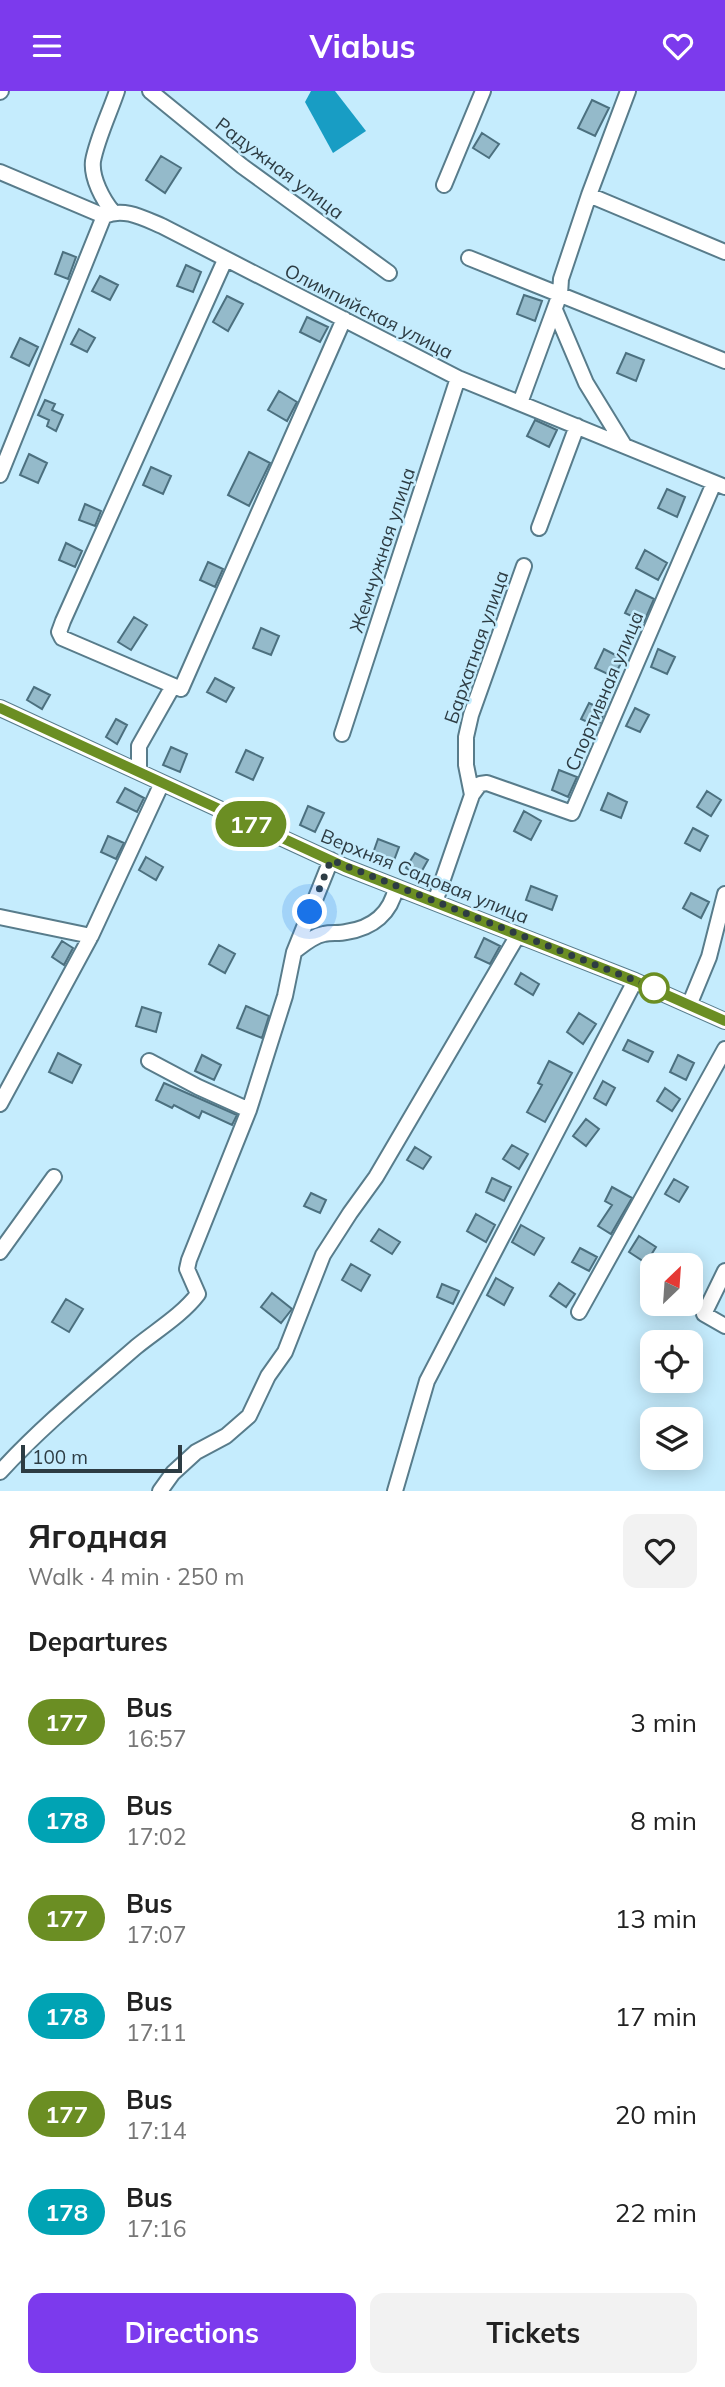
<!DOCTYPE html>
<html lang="en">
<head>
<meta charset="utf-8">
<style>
	:root { --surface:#fff; --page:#f2f2f2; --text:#222; --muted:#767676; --accent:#7c3aed }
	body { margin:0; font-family:Mulish,sans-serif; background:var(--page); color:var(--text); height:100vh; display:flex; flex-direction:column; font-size:26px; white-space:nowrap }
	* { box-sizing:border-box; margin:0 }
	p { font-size:23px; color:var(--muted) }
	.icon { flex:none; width:38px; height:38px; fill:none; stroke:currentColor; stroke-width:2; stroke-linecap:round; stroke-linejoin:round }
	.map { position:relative; height:1400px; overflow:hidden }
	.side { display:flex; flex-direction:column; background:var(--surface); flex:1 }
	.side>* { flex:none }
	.badge { padding:0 14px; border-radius:23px; font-size:24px; line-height:46px }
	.needle { width:46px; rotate:25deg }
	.fabs { position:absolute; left:640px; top:1162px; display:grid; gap:14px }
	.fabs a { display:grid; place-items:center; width:63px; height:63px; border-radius:14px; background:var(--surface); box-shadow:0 4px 18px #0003; font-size:35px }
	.scale { position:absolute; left:21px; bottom:18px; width:161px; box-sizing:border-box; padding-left:7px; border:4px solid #2d3c43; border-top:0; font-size:19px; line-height:24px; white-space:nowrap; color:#2d3c43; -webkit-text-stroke:5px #c5ecfd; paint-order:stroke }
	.you { position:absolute; width:35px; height:35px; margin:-18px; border:5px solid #fff; border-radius:50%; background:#1a73e8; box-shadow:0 0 0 10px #1a73e833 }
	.map>.badge { position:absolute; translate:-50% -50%; box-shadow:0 0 0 4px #fff }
	h2 { padding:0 28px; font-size:26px; line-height:63px }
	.round { display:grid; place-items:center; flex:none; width:74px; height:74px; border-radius:14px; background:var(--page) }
	.head { display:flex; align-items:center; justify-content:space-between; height:119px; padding:0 28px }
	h1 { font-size:33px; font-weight:700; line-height:52px }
	.button { display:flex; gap:14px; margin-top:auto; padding:14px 28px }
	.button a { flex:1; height:80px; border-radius:14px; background:var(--accent); color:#fff; font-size:28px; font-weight:700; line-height:80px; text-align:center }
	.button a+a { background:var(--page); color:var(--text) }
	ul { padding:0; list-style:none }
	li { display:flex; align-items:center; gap:21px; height:98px; padding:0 28px }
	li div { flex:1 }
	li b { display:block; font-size:26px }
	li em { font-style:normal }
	li .badge { min-width:77px; font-weight:700; text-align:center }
	header { display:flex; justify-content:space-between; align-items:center; height:91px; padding:0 28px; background:var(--accent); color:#fff; font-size:32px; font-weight:700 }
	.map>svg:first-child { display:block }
</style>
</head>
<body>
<header><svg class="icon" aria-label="menu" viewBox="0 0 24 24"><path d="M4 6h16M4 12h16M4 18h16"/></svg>Viabus<svg class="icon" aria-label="heart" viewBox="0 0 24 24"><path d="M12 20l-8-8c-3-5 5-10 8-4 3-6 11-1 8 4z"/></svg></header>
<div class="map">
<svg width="725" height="1400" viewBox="0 0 725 1400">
	<rect width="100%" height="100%" fill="#c5ecfd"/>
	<path fill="#189dc4" d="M311 0H335L366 40 333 62 305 11Z"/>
	<path fill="#94baca" stroke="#4c707f" stroke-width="2" d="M592 9 609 17 595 45 578 37Z
		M482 42 499 53 489 67 473 57Z
		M161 65 181 77 165 102 146 89Z
		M63 161 76 166 68 188 55 183Z
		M186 174 201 181 193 201 177 195Z
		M100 185 118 194 110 209 92 200Z
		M524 204 542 210 535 230 517 223Z
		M227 205 243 213 228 240 213 231Z
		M307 226 328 236 320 251 300 241Z
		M79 238 95 247 87 261 71 253Z
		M20 247 38 256 29 275 11 266Z
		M626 262 644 269 636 290 617 282Z
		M279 300 297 311 287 330 268 319Z
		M45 309 55 313 52 319 63 324 56 340 47 335 49 329 38 324Z
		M535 329 557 339 549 356 527 345Z
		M249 361 270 372 249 415 228 404Z
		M29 363 47 372 38 392 20 384Z
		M151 376 171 385 163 403 143 394Z
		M667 398 685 406 677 426 658 417Z
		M85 413 101 420 95 435 79 429Z
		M66 452 82 460 75 476 59 469Z
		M645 459 667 472 658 489 636 477Z
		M208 471 223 478 215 496 200 489Z
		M636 499 654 508 644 531 625 522Z
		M134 526 147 534 131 559 118 551Z
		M261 537 279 545 271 564 253 557Z
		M604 558 623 568 614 586 595 577Z
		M658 558 675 566 667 583 651 576Z
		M215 587 234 597 226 611 207 601Z
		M34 596 50 604 42 618 27 609Z
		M589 612 605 620 598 636 581 628Z
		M635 617 649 624 640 641 626 635Z
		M116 628 127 634 117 653 106 646Z
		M171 656 187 663 180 681 163 674Z
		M246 659 263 667 253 689 236 681Z
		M559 679 577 686 568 706 552 699Z
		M125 697 144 707 137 721 117 711Z
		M707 700 721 709 711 725 697 716Z
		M608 702 627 711 621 727 601 719Z
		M308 715 324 722 315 741 300 734Z
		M524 720 541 730 531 749 514 740Z
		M693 737 708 745 700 760 685 752Z
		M108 745 124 752 116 768 101 761Z
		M378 748 399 756 393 772 372 765Z
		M415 762 428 769 419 785 406 777Z
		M146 766 163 776 156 789 139 779Z
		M531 795 557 805 552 819 526 809Z
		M691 802 709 811 701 827 683 817Z
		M484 847 500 855 490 873 475 866Z
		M62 850 73 857 64 874 52 866Z
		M219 854 235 863 225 882 209 873Z
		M521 882 539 893 533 904 515 893Z
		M246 915 269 925 262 947 237 937Z
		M142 916 161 922 156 941 136 935Z
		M579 922 596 933 583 953 567 941Z
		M628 949 653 961 648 971 623 959Z
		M58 962 81 974 72 992 49 981Z
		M202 964 221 974 214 989 195 980Z
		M678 964 694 972 686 989 670 981Z
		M549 970 572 982 545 1031 527 1021 542 994 538 992Z
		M603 990 615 997 606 1014 594 1007Z
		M164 992 237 1024 232 1034 202 1020 199 1027 174 1014 172 1017 156 1009Z
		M665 997 680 1008 672 1020 657 1010Z
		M586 1028 599 1038 586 1055 573 1045Z
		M512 1054 528 1063 519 1078 503 1068Z
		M415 1056 431 1066 423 1078 407 1069Z
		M492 1087 511 1096 504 1110 486 1101Z
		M674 1088 688 1096 679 1111 665 1103Z
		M612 1096 632 1107 611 1143 598 1135 612 1114 605 1110Z
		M311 1102 326 1109 320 1122 304 1115Z
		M476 1123 495 1134 486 1151 467 1140Z
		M521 1134 544 1147 534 1164 512 1151Z
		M379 1138 400 1151 392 1163 371 1150Z
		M639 1145 656 1156 646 1172 629 1161Z
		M580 1157 597 1166 589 1180 572 1171Z
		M351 1173 370 1184 361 1200 342 1189Z
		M496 1187 513 1197 504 1214 487 1204Z
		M559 1192 575 1203 566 1216 550 1205Z
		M442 1193 459 1200 453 1213 437 1206Z
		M272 1202 292 1218 281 1232 261 1216Z
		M66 1208 83 1218 69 1241 52 1231Z"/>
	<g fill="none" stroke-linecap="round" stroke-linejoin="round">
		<defs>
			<path id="minor" d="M150 0 242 75 389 182
				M0 1 1 0
				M0 81 104 125C124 116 143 127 162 135L458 287 725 396
				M444 94 483 0
				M589 104 725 161
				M113 121C103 109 91 87 93 70 97 48 110 21 117 0
				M469 167 725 270
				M225 169 63 530 59 541 62 547 181 598 344 228
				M555 219 586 292 624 354
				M520 312 560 203 561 188 589 104 628 0
				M0 384 104 125
				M539 437 577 335
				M0 617 345 776 635 890 725 930
				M342 643 458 287
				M139 681V655L173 595
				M472 704 480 693 487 692 572 722 714 392
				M435 811 472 704 466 674V646L471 624 524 475
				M0 826 91 845
				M295 860C304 853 313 845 324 843 331 841 339 843 346 841 373 837 391 822 396 796
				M690 912 709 866 725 803
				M149 970 198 996 249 1019 285 905 294 861 331 769
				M0 1013 91 845 162 692
				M0 1161 54 1086
				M725 1180 704 1223 725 1235
				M579 1221 725 958
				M0 1381C41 1336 90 1296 136 1256 157 1239 182 1224 198 1203L187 1178 189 1169 249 1019
				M160 1400 173 1382 196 1361 226 1345 249 1325 268 1285 285 1261 323 1164 350 1122 376 1086 518 844
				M395 1400 427 1290 635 890"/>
		</defs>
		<use href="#minor" stroke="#587c8b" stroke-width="18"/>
		<use href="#minor" stroke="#fff" stroke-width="14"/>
	</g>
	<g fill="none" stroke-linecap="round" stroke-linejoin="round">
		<defs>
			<path id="line" d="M0 617 345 776 635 890 725 930"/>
		</defs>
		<use href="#line" stroke="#fff" stroke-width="16"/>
		<use href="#line" stroke="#6b8e23" stroke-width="10"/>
		<path stroke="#2d3c43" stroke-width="7" stroke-dasharray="0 12.6" d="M310 821 331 769 654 897"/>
	</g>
	<circle fill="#fff" stroke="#6b8e23" stroke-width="3.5" cx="654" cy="897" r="14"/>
	<g text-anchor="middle" stroke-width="5" stroke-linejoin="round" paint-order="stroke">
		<g font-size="19" fill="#2d3c43" stroke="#c5ecfd">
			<text transform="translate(280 77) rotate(37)" y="7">Радужная улица</text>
			<text transform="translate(369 220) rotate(27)" y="7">Олимпийская улица</text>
			<text transform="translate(382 459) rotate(-72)" y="7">Жемчужная улица</text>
			<text transform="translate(476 556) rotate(-71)" y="7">Бархатная улица</text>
			<text transform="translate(604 600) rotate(-67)" y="7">Спортивная улица</text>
			<text transform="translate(425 785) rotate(22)" y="7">Верхняя Садовая улица</text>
		</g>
	</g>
</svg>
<div class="fabs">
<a><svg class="needle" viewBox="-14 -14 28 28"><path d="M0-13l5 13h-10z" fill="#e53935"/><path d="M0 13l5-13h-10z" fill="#767676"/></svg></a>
<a><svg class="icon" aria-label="locate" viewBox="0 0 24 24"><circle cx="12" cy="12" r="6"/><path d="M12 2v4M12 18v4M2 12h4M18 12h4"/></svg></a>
<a><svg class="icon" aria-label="layers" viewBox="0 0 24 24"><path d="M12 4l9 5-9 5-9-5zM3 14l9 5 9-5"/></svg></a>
</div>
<div class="scale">100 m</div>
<div class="you" style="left:310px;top:821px"></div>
<b class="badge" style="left:251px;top:733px;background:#6b8e23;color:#fff">177</b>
</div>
<section class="side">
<div class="head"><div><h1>Ягодная</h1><p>Walk · 4 min · 250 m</p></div><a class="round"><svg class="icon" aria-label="heart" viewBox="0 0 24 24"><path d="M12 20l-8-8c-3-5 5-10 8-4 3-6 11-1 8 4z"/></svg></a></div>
<h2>Departures</h2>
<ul>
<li><span class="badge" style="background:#6b8e23;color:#fff">177</span><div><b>Bus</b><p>16:57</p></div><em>3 min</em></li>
<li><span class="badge" style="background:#00a3b4;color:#fff">178</span><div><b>Bus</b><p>17:02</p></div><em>8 min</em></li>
<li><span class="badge" style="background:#6b8e23;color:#fff">177</span><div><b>Bus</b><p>17:07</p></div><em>13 min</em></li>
<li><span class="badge" style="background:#00a3b4;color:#fff">178</span><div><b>Bus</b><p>17:11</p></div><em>17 min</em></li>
<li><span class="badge" style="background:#6b8e23;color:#fff">177</span><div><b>Bus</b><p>17:14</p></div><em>20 min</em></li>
<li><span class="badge" style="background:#00a3b4;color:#fff">178</span><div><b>Bus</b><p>17:16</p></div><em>22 min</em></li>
</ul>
<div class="button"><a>Directions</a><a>Tickets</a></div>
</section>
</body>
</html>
